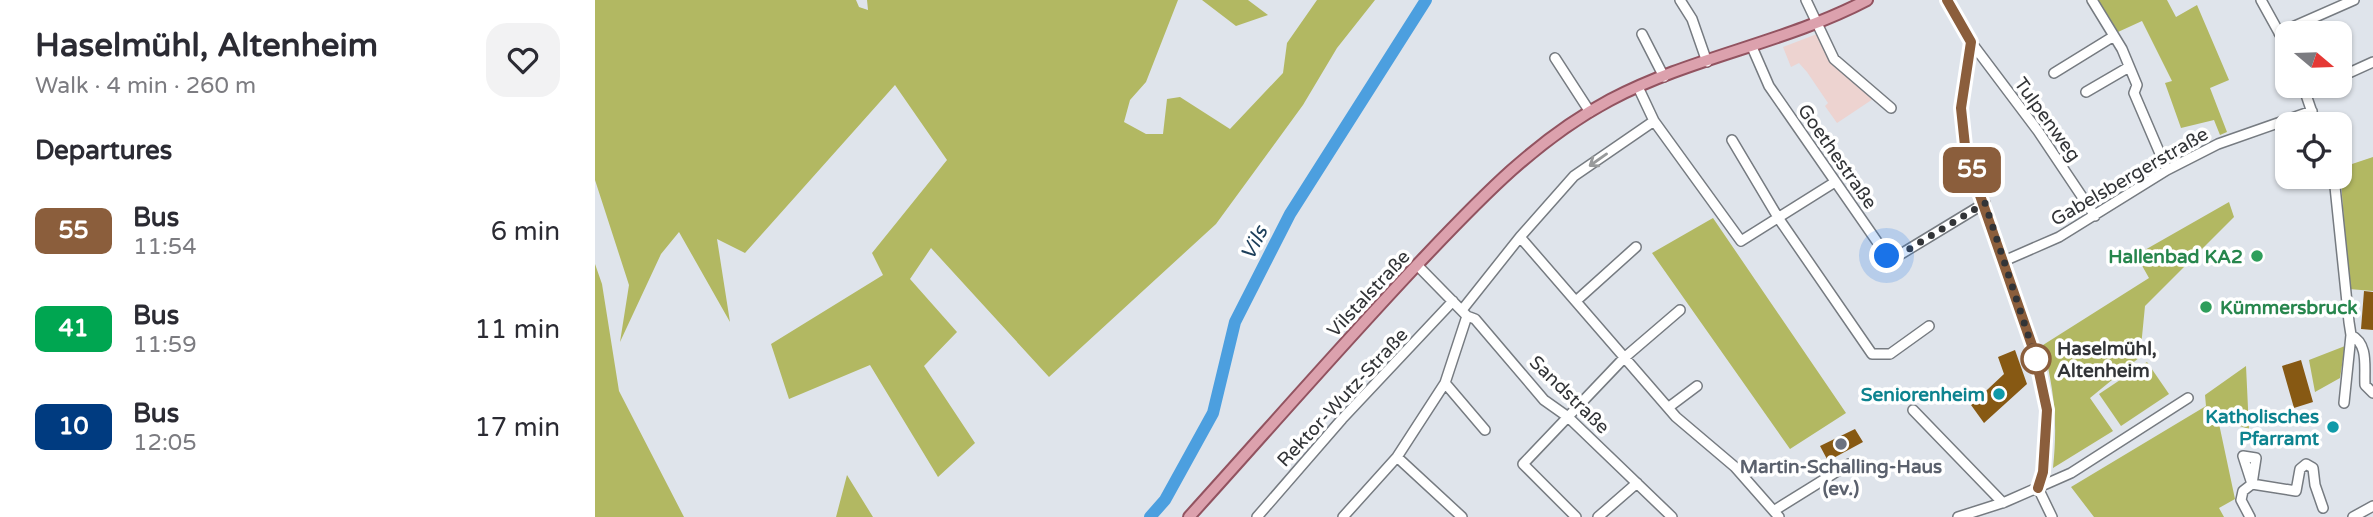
<!DOCTYPE html>
<html lang="en">
<head>
<meta charset="utf-8">
<style>
	:root { --surface:#fff; --page:#f2f2f3; --text:#2b2b33; --muted:#7c7c81 }
	body { margin:0; font-family:"Varela Round",sans-serif; background:var(--page); color:var(--text); height:100vh; display:flex; flex-direction:column; font-size:26px; white-space:nowrap }
	* { box-sizing:border-box; margin:0 }
	p { font-size:23px; color:var(--muted) }
	.icon { flex:none; width:38px; height:38px; fill:none; stroke:currentColor; stroke-width:2; stroke-linecap:round; stroke-linejoin:round }
	.map { position:relative; flex:1; overflow:hidden }
	.drawer { display:flex; flex-direction:column; background:var(--surface); width:595px }
	.drawer>* { flex:none }
	.badge { padding:0 14px; border-radius:10px; font-size:24px; line-height:46px }
	.needle { width:46px; rotate:109deg }
	.fabs { position:absolute; left:1680px; top:21px; display:grid; gap:14px }
	.fabs a { display:grid; place-items:center; width:77px; height:77px; border-radius:14px; background:var(--surface); box-shadow:0 2px 5px #0004; font-size:35px }
	.you { position:absolute; width:35px; height:35px; margin:-18px; border:5px solid #fff; border-radius:50%; background:#1a73e8; box-shadow:0 0 0 10px #1a73e833 }
	.map>.badge { position:absolute; translate:-50% -50%; box-shadow:0 0 0 4px #fff }
	h2 { padding:0 35px; font-size:26px; line-height:63px }
	.round { display:grid; place-items:center; flex:none; width:74px; height:74px; border-radius:21px; background:var(--page) }
	.summary { display:flex; align-items:center; justify-content:space-between; height:119px; padding:0 35px }
	h1 { font-size:33px; font-weight:700; line-height:52px }
	ul { padding:0; list-style:none }
	li { display:flex; align-items:center; gap:21px; height:98px; padding:0 35px }
	li div { flex:1 }
	li b { display:block; font-size:26px }
	li em { font-style:normal }
	li .badge { min-width:77px; font-weight:700; text-align:center }
	main { display:flex; flex:1; min-height:0 }
	.map>svg:first-child { display:block }
</style>
</head>
<body>
<main>
<section class="drawer">
<div class="summary"><div><h1>Haselmühl, Altenheim</h1><p>Walk · 4 min · 260 m</p></div><a class="round"><svg class="icon" aria-label="heart" viewBox="0 0 24 24"><path d="M12 20l-8-8c-3-5 5-10 8-4 3-6 11-1 8 4z"/></svg></a></div>
<h2>Departures</h2>
<ul>
<li><span class="badge" style="background:#8b5e3c;color:#fff">55</span><div><b>Bus</b><p>11:54</p></div><em>6 min</em></li>
<li><span class="badge" style="background:#00a651;color:#fff">41</span><div><b>Bus</b><p>11:59</p></div><em>11 min</em></li>
<li><span class="badge" style="background:#003b80;color:#fff">10</span><div><b>Bus</b><p>12:05</p></div><em>17 min</em></li>
</ul>
</section>
<div class="map">
<svg width="1778" height="517" viewBox="0 0 1778 517">
	<rect width="100%" height="100%" fill="#dfe4eb"/>
	<path fill="#edd3d0" d="M1222 34 1241 67 1278 99 1242 123 1230 106 1233 103 1212 72 1204 63 1196 67 1188 47Z"/>
	<path fill="#b2b862" d="M0 0H261L264 7 273 10 272 0H583L551 82 535 100 529 122 551 134H568L572 99 585 97 635 129 688 73 692 43 722 0H780L742 48 708 105 621 224 454 377 336 248 315 279 362 332 329 366 380 443 343 477 275 365 194 399 176 344 288 275 277 253 352 160 300 85 150 253 122 239 135 322 84 232 66 254 25 342 34 285 0 180Z
		M607 0H653L673 15 641 26Z
		M1503 0H1572L1581 17 1602 5 1634 80 1615 88 1632 132 1625 135 1619 120 1586 128 1570 83 1577 81 1547 21 1523 32Z
		M1778 157V291L1754 289 1745 168Z
		M1634 202 1639 217 1550 306 1545 357 1495 398 1518 431 1458 468C1463 420 1459 391 1448 345L1554 278 1541 255Z
		M1118 218 1251 413 1195 449 1057 253Z
		M0 264 7 284 24 391 89 517H0Z
		M1750 346 1745 378 1720 392 1714 360Z
		M1552 362 1574 394 1526 426 1504 394Z
		M1651 366 1654 429 1623 419 1640 499 1624 508 1629 517H1499L1476 487 1611 406 1610 395Z
		M252 475 278 517H241Z"/>
	<g fill="none" stroke-linecap="round" stroke-linejoin="round">
		<path stroke="#4c9fdf" stroke-width="12" d="M555 517 570 500 618 413 640 322 695 214 831 0"/>
	</g>
	<path fill="#875913" d="M1769 291 1778 292V330L1766 329Z
		M1420 350 1432 384 1389 423 1376 405 1409 374 1403 357Z
		M1706 360 1718 402 1699 408 1687 366Z
		M1260 429 1268 442 1233 461 1225 446Z"/>
	<g fill="none" stroke-linecap="round" stroke-linejoin="round">
		<defs>
			<path id="minor" d="M1085 0 1097 19 1112 62
				M1211 0 1239 59 1296 108
				M1352 0 1376 42 1443 131 1500 216
				M1497 0 1527 49 1542 85 1539 93 1572 170
				M1666 0 1692 47
				M1684 33 1759 0
				M1047 34 1069 77
				M1376 42 1366 108 1371 155 1440 354 1452 410 1448 472 1443 488
				M1157 47 1174 86 1292 256 1301 257 1390 203
				M960 58 995 112
				M1459 73 1519 36
				M1745 77 1778 62
				M1708 86 1721 124
				M1043 87 1059 121 1146 241 1240 182
				M1710 91 1723 86
				M1491 92 1534 67
				M1137 140 1184 219 1277 354H1295L1334 326
				M1739 177 1754 322 1756 335C1774 344 1769 367 1770 385L1778 393
				M925 237 1081 417 1140 467 1184 517
				M1409 261 1464 237 1572 170 1623 144 1717 111
				M822 265 872 316 880 319 949 400 973 417 1077 517
				M981 301 1041 247
				M867 310 925 237 979 176 1059 121
				M850 383 890 430
				M1749 403 1756 335
				M1074 407 1102 386
				M1318 410 1408 503
				M1648 456 1661 458 1657 484Z
				M802 457 867 517
				M1443 488 1457 517
				M1180 510 1254 464
				M662 517 747 419 858 301
				M748 517 802 457 850 383 872 316
				M981 517 928 464 1029 358 1085 310
				M1003 517 1042 483
				M1363 517 1410 502 1476 473 1593 398
				M1655 517 1646 500 1648 491 1657 484 1701 491 1705 469 1711 464 1718 468 1720 485 1728 508
				M1758 517 1778 506"/>
			<path id="major" d="M594 517C670 433 744 348 822 265 881 203 938 141 1015 100 1096 57 1190 43 1272 0"/>
		</defs>
		<use href="#minor" stroke="#767b81" stroke-width="12"/>
		<use href="#major" stroke="#925360" stroke-width="14"/>
		<use href="#minor" stroke="#fff" stroke-width="9"/>
		<use href="#major" stroke="#dca1ad" stroke-width="10"/>
	</g>
	<defs><path id="oneway-shaft" d="M-6 0H5M1.5-3L5.5 0L1.5 3" fill="none" stroke-width="1.6" stroke-linecap="round" stroke-linejoin="round" transform="scale(1.75)"/></defs>
	<use stroke="#989a9b" href="#oneway-shaft" transform="translate(1003 160) rotate(145)"/>
	<g fill="none" stroke-linecap="round" stroke-linejoin="round">
		<defs>
			<path id="line" d="M1352 0 1376 42 1366 108 1371 155 1440 354 1452 410 1448 472 1443 488"/>
		</defs>
		<use href="#line" stroke="#fff" stroke-width="16"/>
		<use href="#line" stroke="#8b5e3c" stroke-width="10"/>
		<path stroke="#323437" stroke-width="7" stroke-dasharray="0 12.6" d="M1292 256 1301 257 1390 203 1441 359"/>
	</g>
	<g fill="#2e9e5b" stroke="#fff" stroke-width="2.5">
		<circle cx="1662" cy="256" r="7"/>
		<circle cx="1611" cy="307" r="7"/>
	</g>
	<circle fill="#fff" stroke="#8b5e3c" stroke-width="3.5" cx="1441" cy="359" r="14"/>
	<g fill="#0f9aa8" stroke="#fff" stroke-width="2.5">
		<circle cx="1404" cy="394" r="7"/>
		<circle cx="1738" cy="427" r="7"/>
	</g>
	<circle fill="#6b7280" stroke="#fff" stroke-width="2.5" cx="1246" cy="444" r="7"/>
	<g text-anchor="middle" stroke-width="7" stroke-linejoin="round" paint-order="stroke">
		<g font-size="19" fill="#323437" stroke="#fff">
			<text transform="translate(1453 119) rotate(54)" y="7">Tulpenweg</text>
			<text transform="translate(1243 156) rotate(55)" y="7">Goethestraße</text>
			<text transform="translate(1534 176) rotate(-30)" y="7">Gabelsbergerstraße</text>
			<text transform="translate(773 293) rotate(-47)" y="7">Vilstalstraße</text>
			<text transform="translate(975 394) rotate(44)" y="7">Sandstraße</text>
			<text transform="translate(747 397) rotate(-47)" y="7">Rektor-Wutz-Straße</text>
		</g>
		<g font-size="19" font-weight="bold" fill="#27864d" stroke="#fff" text-anchor="end">
			<text x="1648" y="263">Hallenbad KA2</text>
			<text x="1625" y="314" text-anchor="start">Kümmersbruck</text>
		</g>
		<g font-size="19" font-weight="bold" fill="#323437" stroke="#fff" text-anchor="start">
			<text x="1462" y="355">Haselmühl,<tspan x="1462" dy="22">Altenheim</tspan></text>
		</g>
		<g font-size="19" font-weight="bold" fill="#0d838f" stroke="#fff" text-anchor="end">
			<text x="1390" y="401">Seniorenheim</text>
			<text x="1724" y="423">Katholisches<tspan x="1724" dy="22">Pfarramt</tspan></text>
		</g>
		<g font-size="19" font-weight="bold" fill="#5b616d" stroke="#fff">
			<text x="1246" y="473">Martin-Schalling-Haus<tspan x="1246" dy="22">(ev.)</tspan></text>
		</g>
		<g font-size="21" font-style="italic" fill="#1c3e5a" stroke="#fff">
			<text transform="translate(659 243) rotate(-63)" y="7">Vils</text>
		</g>
	</g>
</svg>
<div class="fabs">
<a><svg class="needle" viewBox="-14 -14 28 28"><path d="M0-13l5 13h-10z" fill="#e53935"/><path d="M0 13l5-13h-10z" fill="#7c7c81"/></svg></a>
<a><svg class="icon" aria-label="locate" viewBox="0 0 24 24"><circle cx="12" cy="12" r="6"/><path d="M12 2v4M12 18v4M2 12h4M18 12h4"/></svg></a>
</div>
<div class="you" style="left:1292px;top:256px"></div>
<b class="badge" style="left:1377px;top:170px;background:#8b5e3c;color:#fff">55</b>
</div>
</main>
</body>
</html>
